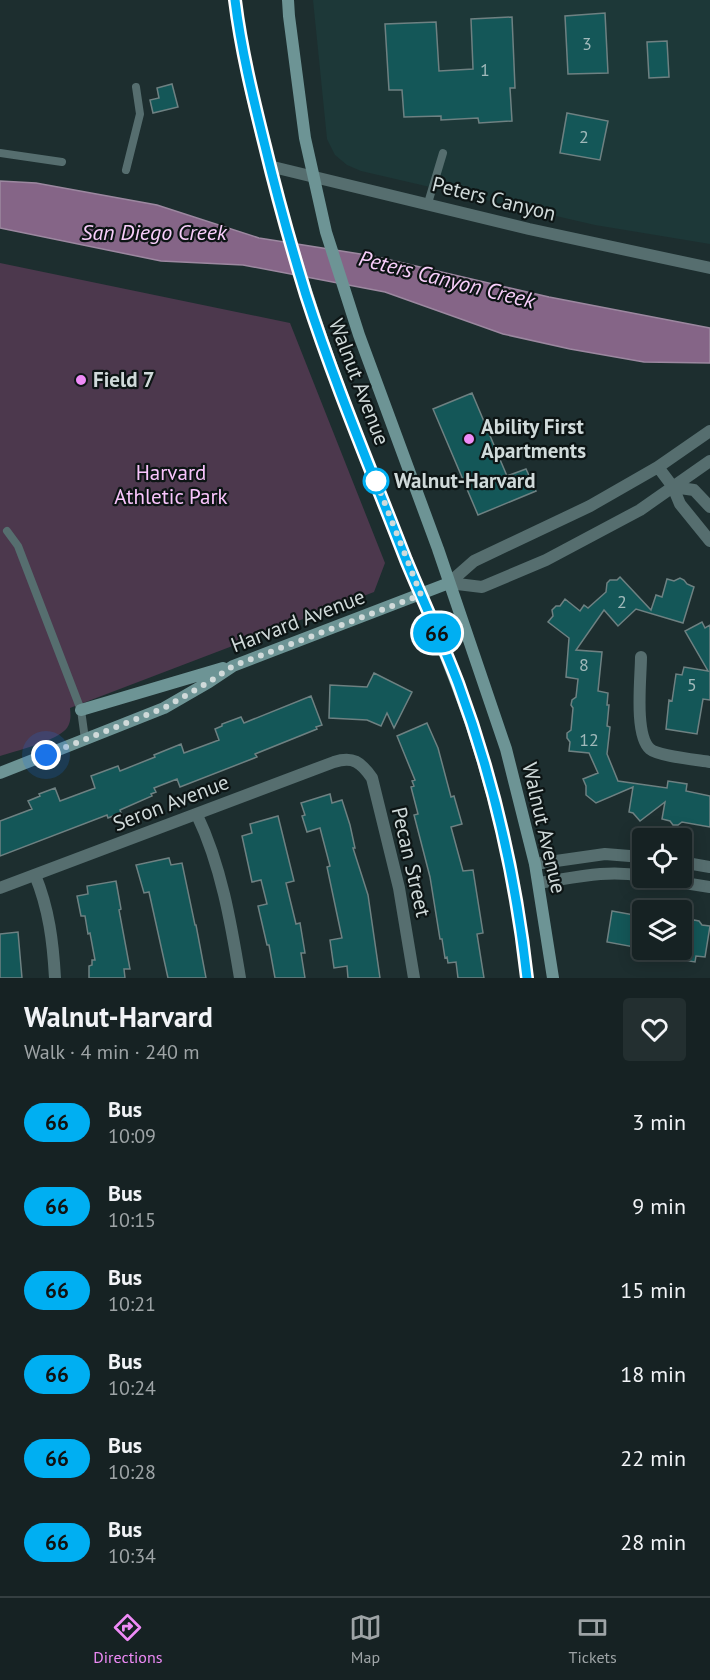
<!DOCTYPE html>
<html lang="en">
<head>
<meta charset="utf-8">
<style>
	:root { --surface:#162223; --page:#232f30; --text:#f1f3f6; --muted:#9ea4a6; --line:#353f41; --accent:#ef8bf7 }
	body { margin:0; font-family:"PT Sans",sans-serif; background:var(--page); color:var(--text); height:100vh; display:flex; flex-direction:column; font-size:22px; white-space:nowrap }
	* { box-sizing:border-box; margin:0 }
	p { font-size:20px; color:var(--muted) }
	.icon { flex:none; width:33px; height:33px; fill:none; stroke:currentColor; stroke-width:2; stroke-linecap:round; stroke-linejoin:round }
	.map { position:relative; height:978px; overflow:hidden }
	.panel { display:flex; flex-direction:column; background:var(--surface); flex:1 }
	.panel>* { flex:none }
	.badge { padding:0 12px; border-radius:20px; font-size:21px; line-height:39px }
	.buttons { position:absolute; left:632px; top:828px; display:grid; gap:12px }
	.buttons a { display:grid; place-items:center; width:60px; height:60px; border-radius:6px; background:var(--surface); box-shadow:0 3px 15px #0003,0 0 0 2px var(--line); font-size:30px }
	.you { position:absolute; width:30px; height:30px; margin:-15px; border:4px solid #fff; border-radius:50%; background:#1a73e8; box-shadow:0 0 0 9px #1a73e833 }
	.map>.badge { position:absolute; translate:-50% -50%; box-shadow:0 0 0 3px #fff }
	.round { display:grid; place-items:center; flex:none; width:63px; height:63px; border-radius:6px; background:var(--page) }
	.overview { display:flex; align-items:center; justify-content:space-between; height:102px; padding:0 24px }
	h1 { font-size:28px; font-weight:600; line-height:45px }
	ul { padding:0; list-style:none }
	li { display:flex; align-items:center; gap:18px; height:84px; padding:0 24px }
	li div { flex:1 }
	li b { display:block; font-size:22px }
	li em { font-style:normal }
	li .badge { min-width:66px; font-weight:700; text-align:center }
	.tabs { display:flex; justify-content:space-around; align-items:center; height:84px; border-top:2px solid var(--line); background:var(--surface); font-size:16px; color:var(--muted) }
	.tabs a { display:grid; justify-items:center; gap:3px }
	.tabs .active { color:var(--accent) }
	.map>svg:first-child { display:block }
</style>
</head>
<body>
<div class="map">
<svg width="710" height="978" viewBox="0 0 710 978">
	<rect width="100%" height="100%" fill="#1d2e2f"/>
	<path fill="#1d3838" d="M313 0H710V244L595 225 361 171 347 165 335 155 327 139Z"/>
	<path fill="#4c384d" d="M0 263 290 323 385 563 374 592 70 708C71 717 71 725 64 731 52 742 16 751 0 756Z"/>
	<path fill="#856587" stroke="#9c88a0" stroke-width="1.5" d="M0 181 36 183 157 205 259 238 373 256 549 297 710 328V363L644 362 570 349 503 334 385 292 243 265 161 261 0 228Z"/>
	<path fill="#145758" stroke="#6e8182" stroke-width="1.5" d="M605 13 608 73 568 74 565 16Z
		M512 17 515 88H510L512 121 479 123 478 118 441 120V116L404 117 402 90H389L385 24 436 22 439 71 473 69 471 19Z
		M667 41 669 77 649 78 647 42Z
		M172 84 178 107 153 113 150 100 159 98 157 88Z
		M567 113 608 121 600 160 560 153Z
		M472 393 507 476 526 469 536 491 478 515 433 409Z
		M620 577 651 610 656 595 662 597 667 579 674 581 680 578 684 580 687 584 694 587 683 623 636 609 618 626 604 610 576 650 602 652 598 691 608 693 607 705H609L607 726 610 727 607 754 618 781 667 788 668 781 687 784 686 791 710 796V827L682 822 678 825H673L670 821 662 819 665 802 640 821 633 813 629 812 633 787 596 803 586 795V786L583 779 598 773 589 753 569 751 570 742 567 738V733L571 730 573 708 571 705 572 700 576 697 578 679 566 677 569 638 548 622 553 616 552 610 556 606H560L565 599 580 611 584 605 588 608 606 592 607 583 610 580H617Z
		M702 622 705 628 710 625V700L703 699 697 734 666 729 669 700 672 701 676 674 682 675 684 667 708 671 685 631Z
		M374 673 412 692 394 728 387 713 381 726 367 720 329 718 330 685 367 687Z
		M311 696 322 725 316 727 317 729 255 754 257 757 180 787 177 779 154 788 156 792 151 794 152 796 120 810 121 813 108 818 107 815 0 856V821L32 809 28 801 40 796 39 794 55 788 60 801 95 788 91 776 118 766 120 771 155 757 154 755 181 744 184 753 219 740 215 729 222 726V724L241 717 244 723Z
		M427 723 438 748 451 797 454 796 462 824 451 827 463 871 473 870 483 933 477 934 484 978H458L456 962 448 963 447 957 445 958 442 939H440L430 877 414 815 418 814 411 787 414 786 412 781 415 780 397 736Z
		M330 794 332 803 342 800 350 825 355 848H353L368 895 380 978H348L347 966 334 968 330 940 342 938 327 867 330 866 320 828 307 832 302 816 305 815 301 803Z
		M278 816 294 881 286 883 296 924 300 923 305 953H301L305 978H275L269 945H267L258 906 267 904 261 880 252 882 242 836 252 833 250 824Z
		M169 858 171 865 182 863 195 925H196L206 978H168L149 892 144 893 136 865Z
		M116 881 121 909 119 910 130 969H124L125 978H89V966L92 965V960H95L90 933 88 934 85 916H81L77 896 88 894 87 886Z
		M612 911 640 916 634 947 607 942Z
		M694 920 699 921 702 925 710 926 705 957 696 956 695 962 658 956 659 950H681L683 921 690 923Z
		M18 932 22 978H0V934Z"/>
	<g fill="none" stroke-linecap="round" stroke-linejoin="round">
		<path stroke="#566e6f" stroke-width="8" d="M0 153 62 162
			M126 170 140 114 136 87
			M428 203 443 153
			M7 531 18 546 81 710 85 739"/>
		<path stroke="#566e6f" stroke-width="12" d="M641 657C641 677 634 735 650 749 658 756 698 760 710 762
			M197 815C221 865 231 923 240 978
			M681 862 710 867
			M535 864 605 854 642 857
			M35 875C49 909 53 942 55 978
			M653 878 710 887
			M539 883C573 878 607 869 642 876
			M0 888 334 762C353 756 361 762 372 778L399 888 414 978"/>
		<path stroke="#566e6f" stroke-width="12" d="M269 166 529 229 710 268
			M658 467 673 487 680 504 710 541
			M673 487 694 490 710 507
			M449 583 474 561 590 506 658 467 710 431
			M449 583 482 587 546 560 640 510 710 461"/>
		<path stroke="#6d9495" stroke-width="12" d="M235 0C241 51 253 102 266 151 301 293 353 430 408 564 430 618 454 672 472 727 499 808 518 893 527 978
			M288 0 289 16 305 138 326 232 359 335 438 549 506 749 535 864 553 978
			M81 710 223 668
			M0 773 164 708 209 682 233 666 449 583"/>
	</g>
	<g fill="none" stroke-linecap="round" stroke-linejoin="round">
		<defs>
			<path id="line" d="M235 0C241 49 253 98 265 146 277 196 291 246 306 295 335 385 372 472 406 560 423 601 442 641 458 683 493 778 516 878 527 978"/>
		</defs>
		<use href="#line" stroke="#fff" stroke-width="14"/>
		<use href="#line" stroke="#00aff2" stroke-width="9"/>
		<path stroke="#d0dada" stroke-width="6" stroke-dasharray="0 10.8" d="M46 755 164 708 209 682 233 666 421 595 376 481"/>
	</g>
	<g fill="#ef8bf7" stroke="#0d1515" stroke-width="2">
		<circle cx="81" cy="380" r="6"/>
		<circle cx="469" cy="439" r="6"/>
	</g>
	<circle fill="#fff" stroke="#00aff2" stroke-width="3" cx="376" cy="481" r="12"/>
	<g text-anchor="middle" stroke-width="4.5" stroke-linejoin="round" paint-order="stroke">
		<g font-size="18" fill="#a1b9ba">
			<text x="587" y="50">3</text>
			<text x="485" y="76">1</text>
			<text x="584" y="143">2</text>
			<text x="622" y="608">2</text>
			<text x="584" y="671">8</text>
			<text x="692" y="691">5</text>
			<text x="589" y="746">12</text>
		</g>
		<g font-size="21" fill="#d0dada" stroke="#0d1515">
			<text transform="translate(494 199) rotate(14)" y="7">Peters Canyon</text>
			<text transform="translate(359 382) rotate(69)" y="7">Walnut Avenue</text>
			<text transform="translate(298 621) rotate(-21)" y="7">Harvard Avenue</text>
			<text transform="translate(171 803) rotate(-21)" y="7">Seron Avenue</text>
			<text transform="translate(544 828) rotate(77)" y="7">Walnut Avenue</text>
			<text transform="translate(411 862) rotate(77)" y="7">Pecan Street</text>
		</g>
		<g font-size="21" font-weight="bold" fill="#d0dada" stroke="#0d1515" text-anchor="start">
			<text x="93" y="387">Field 7</text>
			<text x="481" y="434">Ability First<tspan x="481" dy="24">Apartments</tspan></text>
		</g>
		<g font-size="21" fill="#f9c4fc" stroke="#0d1515">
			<text x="171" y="480">Harvard<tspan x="171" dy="24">Athletic Park</tspan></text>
		</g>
		<g font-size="21" font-weight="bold" fill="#d0dada" stroke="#0d1515" text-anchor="start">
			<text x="394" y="488">Walnut-Harvard</text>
		</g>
		<g font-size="22" font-style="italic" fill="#f9cffb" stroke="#0d1515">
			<text x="154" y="240">San Diego Creek</text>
			<text transform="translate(447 279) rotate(14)" y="8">Peters Canyon Creek</text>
		</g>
	</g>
</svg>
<div class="buttons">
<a><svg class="icon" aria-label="locate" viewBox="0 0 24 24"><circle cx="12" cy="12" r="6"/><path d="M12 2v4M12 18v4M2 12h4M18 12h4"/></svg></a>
<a><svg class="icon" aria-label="layers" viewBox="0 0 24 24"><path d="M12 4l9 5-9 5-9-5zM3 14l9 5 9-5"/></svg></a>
</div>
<div class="you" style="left:46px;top:755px"></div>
<b class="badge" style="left:437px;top:633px;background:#00aff2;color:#111">66</b>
</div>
<section class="panel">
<div class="overview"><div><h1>Walnut-Harvard</h1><p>Walk · 4 min · 240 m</p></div><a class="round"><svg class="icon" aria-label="heart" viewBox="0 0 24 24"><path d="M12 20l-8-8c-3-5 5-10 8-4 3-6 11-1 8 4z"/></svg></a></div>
<ul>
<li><span class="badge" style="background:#00aff2;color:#111">66</span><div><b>Bus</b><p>10:09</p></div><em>3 min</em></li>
<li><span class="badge" style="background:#00aff2;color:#111">66</span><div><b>Bus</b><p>10:15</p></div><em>9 min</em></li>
<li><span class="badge" style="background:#00aff2;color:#111">66</span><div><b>Bus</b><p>10:21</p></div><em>15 min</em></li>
<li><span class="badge" style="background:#00aff2;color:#111">66</span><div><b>Bus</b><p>10:24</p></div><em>18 min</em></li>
<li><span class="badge" style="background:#00aff2;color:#111">66</span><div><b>Bus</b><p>10:28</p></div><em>22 min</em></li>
<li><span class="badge" style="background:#00aff2;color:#111">66</span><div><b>Bus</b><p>10:34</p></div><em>28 min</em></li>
</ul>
</section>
<nav class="tabs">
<a class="active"><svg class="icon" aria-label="directions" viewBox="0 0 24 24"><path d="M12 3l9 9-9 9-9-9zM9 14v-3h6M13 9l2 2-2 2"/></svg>Directions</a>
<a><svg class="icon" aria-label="map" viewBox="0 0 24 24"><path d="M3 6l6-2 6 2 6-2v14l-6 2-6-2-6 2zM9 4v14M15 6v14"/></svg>Map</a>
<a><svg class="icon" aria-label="tickets" viewBox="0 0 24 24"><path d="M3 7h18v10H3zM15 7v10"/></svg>Tickets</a>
</nav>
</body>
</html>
